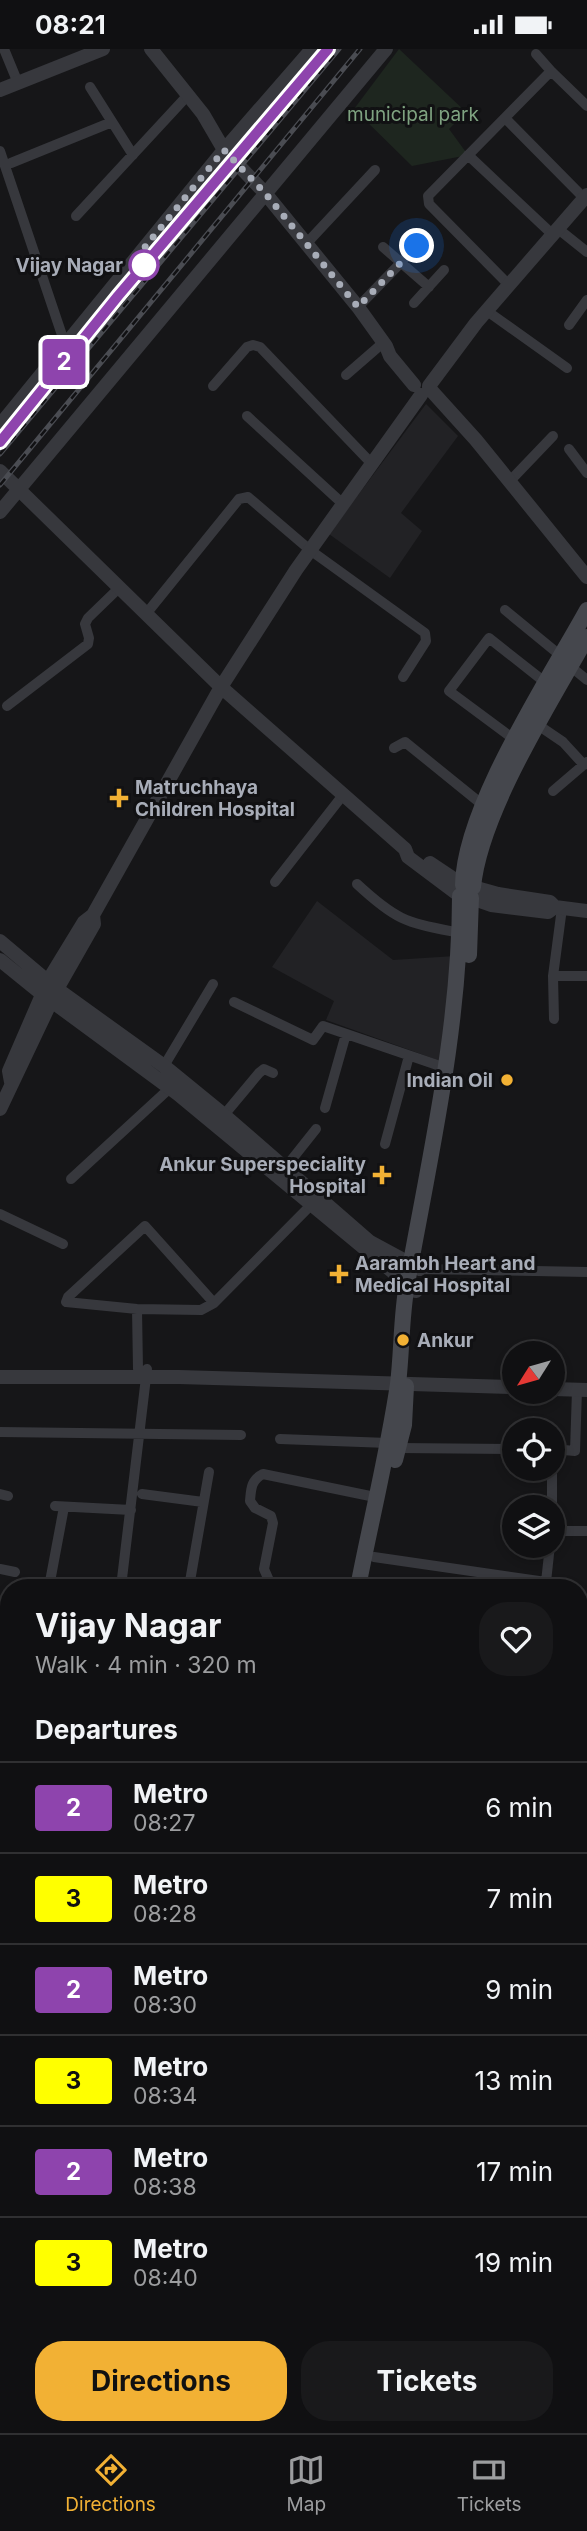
<!DOCTYPE html>
<html lang="en">
<head>
<meta charset="utf-8">
<style>
	:root { --surface:#101012; --page:#19191b; --text:#f1f3f6; --muted:#9c9d9f; --line:#303032; --accent:#f2b134 }
	body { margin:0; font-family:Inter,sans-serif; background:var(--page); color:var(--text); height:100vh; display:flex; flex-direction:column; font-size:26px; white-space:nowrap }
	* { box-sizing:border-box; margin:0 }
	p { font-size:23px; color:var(--muted) }
	.icon { flex:none; width:38px; height:38px; fill:none; stroke:currentColor; stroke-width:2; stroke-linecap:round; stroke-linejoin:round }
	.map { position:relative; flex:1; overflow:hidden }
	.drawer { position:absolute; left:0px; top:1530px; width:588px; height:856px; display:flex; flex-direction:column; background:var(--surface); border-radius:28px 28px 0 0; box-shadow:0 4px 10px #0003,0 0 0 2px var(--line) }
	.drawer>* { flex:none }
	.badge { padding:0 14px; border-radius:5px; font-size:24px; line-height:46px }
	.needle { width:46px; rotate:233deg }
	.fabs { position:absolute; left:502px; top:1292px; display:grid; gap:14px }
	.fabs a { display:grid; place-items:center; width:63px; height:63px; border-radius:50%; background:var(--surface); box-shadow:0 4px 10px #0003,0 0 0 2px var(--line); font-size:35px }
	.you { position:absolute; width:35px; height:35px; margin:-18px; border:5px solid #fff; border-radius:50%; background:#1a73e8; box-shadow:0 0 0 10px #1a73e833 }
	.map>.badge { position:absolute; translate:-50% -50%; box-shadow:0 0 0 4px #fff }
	h2 { padding:0 35px; font-size:26px; line-height:63px }
	.round { display:grid; place-items:center; flex:none; width:74px; height:74px; border-radius:28px; background:var(--page) }
	.summary { display:flex; align-items:center; justify-content:space-between; height:119px; padding:0 35px }
	h1 { font-size:33px; font-weight:700; line-height:52px }
	.action { display:flex; gap:14px; margin-top:auto; padding:14px 35px }
	.action a { flex:1; height:80px; border-radius:28px; background:var(--accent); color:#111; font-size:28px; font-weight:700; line-height:80px; text-align:center }
	.action a+a { background:var(--page); color:var(--text) }
	ul { padding:0; list-style:none }
	li { display:flex; align-items:center; gap:21px; height:91px; padding:0 35px; border-top:2px solid var(--line) }
	li div { flex:1 }
	li b { display:block; font-size:26px }
	li em { font-style:normal }
	li .badge { min-width:77px; font-weight:700; text-align:center }
	.status { display:flex; justify-content:space-between; align-items:center; height:49px; padding:0 35px; background:var(--surface); direction:ltr }
	.status svg { height:19px; fill:currentColor }
	.tab-bar { display:flex; justify-content:space-around; align-items:center; height:98px; border-top:2px solid var(--line); background:var(--surface); font-size:19px; color:var(--muted) }
	.tab-bar a { display:grid; justify-items:center; gap:4px }
	.tab-bar .active { color:var(--accent) }
	.map>svg:first-child { display:block }
</style>
</head>
<body>
<div class="status"><b>08:21</b><svg viewBox="0 0 49 12"><path d="M0 12V9h3v3zM5 12V6h3v6zM10 12V3h3v9zM15 12V0h3v12zM26 1h20v11H26zM47 4h2v5h-2z"/></svg></div>
<div class="map">
<svg width="587" height="2384" viewBox="0 0 587 2384">
	<rect width="100%" height="100%" fill="#161618"/>
	<path fill="#222225" d="M426 355 458 387 401 464 422 482 390 529 329 485Z
		M317 852 393 911 455 907 443 1013 326 971 334 952 272 918Z"/>
	<path fill="#1e261f" d="M399 0 466 63 449 80 468 106 412 117 354 60Z"/>
	<g fill="none" stroke-linecap="round" stroke-linejoin="round">
		<path stroke="#37383d" stroke-width="10" d="M4 0 18 34
			M536 5 551 22
			M90 38 133 106
			M505 69 584 149
			M0 102 65 295
			M468 106 552 185
			M11 114 112 73
			M76 167 188 46
			M557 179 587 203
			M306 195 375 121
			M383 198 429 238
			M509 236 429 155 428 147 551 22 587 57
			M414 254 444 221
			M358 258 417 197
			M487 262 567 319
			M569 276 587 251
			M346 326 384 293
			M213 337 247 298 253 296 260 298 372 415
			M247 367 343 455
			M569 400 587 424
			M509 433 553 387
			M505 561 561 607
			M146 565 239 450 248 448 310 501 425 584 426 592 403 628
			M570 617 587 631
			M7 657 88 595 89 589 85 575 88 569 119 539
			M538 676 563 693 584 716
			M515 691 449 642 489 589 546 634
			M394 699 405 693 484 757
			M553 742 587 713
			M275 833 343 746
			M357 835C398 873 406 873 460 884
			M553 927H587
			M234 953 313 991 323 977 446 1019
			M554 970 553 927 562 859
			M164 1017 213 935
			M325 1059 346 985
			M224 1066 259 1024 264 1020 273 1024
			M385 1095 409 1007
			M285 1119 316 1080
			M71 1130 170 1039
			M0 1165 63 1195
			M420 1220 587 1223
			M214 1254 145 1177 68 1248 66 1253 137 1260 201 1261 214 1254 215 1253 311 1156
			M137 1260 138 1320
			M0 1383 241 1386
			M280 1390 388 1394
			M398 1399 514 1400
			M553 1400 575 1402 577 1341
			M0 1445 8 1447
			M142 1445 203 1453
			M55 1457 131 1461
			M552 1458V1419
			M553 1482H587
			M374 1508 546 1533 550 1496
			M0 1520 15 1523
			M49 1538 64 1458
			M121 1538 147 1320
			M189 1538 209 1423
			M281 1538 271 1536 264 1520 273 1474 271 1467 255 1459 250 1452C251 1440 251 1431 263 1425L375 1448
			M0 1590 9 1592
			M0 1648 9 1649
			M0 1716 9 1664
			M0 1892 9 1894
			M579 1903H587
			M0 1961 9 1964
			M579 2020H587
			M0 2033 5 2034 0 2049
			M585 2074H587
			M579 2128H587
			M579 2170H587
			M0 2176 9 2179
			M0 2346 9 2349
			M90 2376 114 2384
			M322 2376V2384
			M18 2384 21 2376
			M242 2384 244 2376
			M433 2384 434 2376"/>
		<path stroke="#37383d" stroke-width="14" d="M151 0 203 65 224 101 265 144 358 258 386 297 390 307 414 336
			M0 41 103 0
			M429 337 476 274 587 146
			M429 339 476 391 587 528
			M0 376 224 101 312 0
			M0 422 221 638 405 800 408 808 460 847
			M0 463 386 0
			M430 814 463 836
			M473 838 498 845 550 853 555 858 587 862
			M471 849 491 856 548 863 555 858
			M0 892 57 940 164 1017 224 1066 370 1193 420 1220
			M0 911 42 945 178 1045 416 1242
			M11 1033 9 1022 48 932 84 873 93 866 221 638 296 521 421 346
			M0 1060 57 940 94 875 93 866
			M0 1328H179L514 1338
			M553 1340 587 1341
			M579 2236 587 2235
			M0 2247 9 2250"/>
		<path stroke="#45474d" stroke-width="16" d="M463 836C464 759 549 630 587 561
			M473 838C480 764 550 654 587 588
			M469 906 471 849
			M395 1411 404 1376 406 1337
			M358 1538C371 1471 388 1403 398 1335 402 1302 401 1268 407 1235 430 1106 460 978 460 847
			M292 2384V2376"/>
		<path stroke="#53555c" stroke-width="18" d="M0 1786 9 1787
			M0 1806 9 1807
			M579 1842H587
			M579 1862H587"/>
		<defs>
			<path id="rail" d="M88 284 169 188
				M0 405 339 0
				M0 436 360 0"/>
		</defs>
		<use href="#rail" stroke="#4a4c52" stroke-width="5"/>
		<use href="#rail" stroke="#111113" stroke-width="2.5" stroke-dasharray="8" stroke-linecap="butt"/>
	</g>
	<g fill="none" stroke-linecap="round" stroke-linejoin="round">
		<defs>
			<path id="line" d="M0 393 118 247 328 0"/>
		</defs>
		<use href="#line" stroke="#fff" stroke-width="16"/>
		<use href="#line" stroke="#8e44ad" stroke-width="10"/>
		<path stroke="#a8adb8" stroke-width="7" stroke-dasharray="0 12.6" d="M144 216 136 209 224 101 265 144 358 258 417 197"/>
	</g>
	<circle fill="#fff" stroke="#8e44ad" stroke-width="3.5" cx="144" cy="216" r="14"/>
	<g fill="#f2b134" stroke="#111113" stroke-width="2.5">
		<path d="M115.5 738.5h7v7h7v7h-7v7h-7v-7h-7v-7h7z"/>
		<circle cx="507" cy="1031" r="7"/>
		<path d="M378.5 1115.5h7v7h7v7h-7v7h-7v-7h-7v-7h7z"/>
		<path d="M335.5 1214.5h7v7h7v7h-7v7h-7v-7h-7v-7h7z"/>
		<circle cx="403" cy="1291" r="7"/>
	</g>
	<g text-anchor="middle" stroke-width="6" stroke-linejoin="round" paint-order="stroke">
		<g font-size="19" fill="#7fa381" stroke="#111113">
			<text x="413" y="72">municipal park</text>
		</g>
		<g font-size="19" font-weight="bold" fill="#a8adb8" stroke="#111113" text-anchor="end">
			<text x="123" y="223">Vijay Nagar</text>
		</g>
		<g font-size="19" font-weight="bold" fill="#a8adb8" stroke="#111113" text-anchor="start">
			<text x="135" y="745">Matruchhaya<tspan x="135" dy="22">Children Hospital</tspan></text>
			<text x="493" y="1038" text-anchor="end">Indian Oil</text>
			<text x="366" y="1122" text-anchor="end">Ankur Superspeciality<tspan x="366" dy="22">Hospital</tspan></text>
			<text x="355" y="1221">Aarambh Heart and<tspan x="355" dy="22">Medical Hospital</tspan></text>
			<text x="417" y="1298">Ankur</text>
		</g>
	</g>
</svg>
<div class="fabs">
<a><svg class="needle" viewBox="-14 -14 28 28"><path d="M0-13l5 13h-10z" fill="#e53935"/><path d="M0 13l5-13h-10z" fill="#9c9d9f"/></svg></a>
<a><svg class="icon" aria-label="locate" viewBox="0 0 24 24"><circle cx="12" cy="12" r="6"/><path d="M12 2v4M12 18v4M2 12h4M18 12h4"/></svg></a>
<a><svg class="icon" aria-label="layers" viewBox="0 0 24 24"><path d="M12 4l9 5-9 5-9-5zM3 14l9 5 9-5"/></svg></a>
</div>
<div class="you" style="left:417px;top:197px"></div>
<b class="badge" style="left:64px;top:313px;background:#8e44ad;color:#fff">2</b>
<section class="drawer">
<div class="summary"><div><h1>Vijay Nagar</h1><p>Walk · 4 min · 320 m</p></div><a class="round"><svg class="icon" aria-label="heart" viewBox="0 0 24 24"><path d="M12 20l-8-8c-3-5 5-10 8-4 3-6 11-1 8 4z"/></svg></a></div>
<h2>Departures</h2>
<ul>
<li><span class="badge" style="background:#8e44ad;color:#fff">2</span><div><b>Metro</b><p>08:27</p></div><em>6 min</em></li>
<li><span class="badge" style="background:#ff0;color:#111">3</span><div><b>Metro</b><p>08:28</p></div><em>7 min</em></li>
<li><span class="badge" style="background:#8e44ad;color:#fff">2</span><div><b>Metro</b><p>08:30</p></div><em>9 min</em></li>
<li><span class="badge" style="background:#ff0;color:#111">3</span><div><b>Metro</b><p>08:34</p></div><em>13 min</em></li>
<li><span class="badge" style="background:#8e44ad;color:#fff">2</span><div><b>Metro</b><p>08:38</p></div><em>17 min</em></li>
<li><span class="badge" style="background:#ff0;color:#111">3</span><div><b>Metro</b><p>08:40</p></div><em>19 min</em></li>
</ul>
<div class="action"><a>Directions</a><a>Tickets</a></div>
</section>
</div>
<nav class="tab-bar">
<a class="active"><svg class="icon" aria-label="directions" viewBox="0 0 24 24"><path d="M12 3l9 9-9 9-9-9zM9 14v-3h6M13 9l2 2-2 2"/></svg>Directions</a>
<a><svg class="icon" aria-label="map" viewBox="0 0 24 24"><path d="M3 6l6-2 6 2 6-2v14l-6 2-6-2-6 2zM9 4v14M15 6v14"/></svg>Map</a>
<a><svg class="icon" aria-label="tickets" viewBox="0 0 24 24"><path d="M3 7h18v10H3zM15 7v10"/></svg>Tickets</a>
</nav>
</body>
</html>
